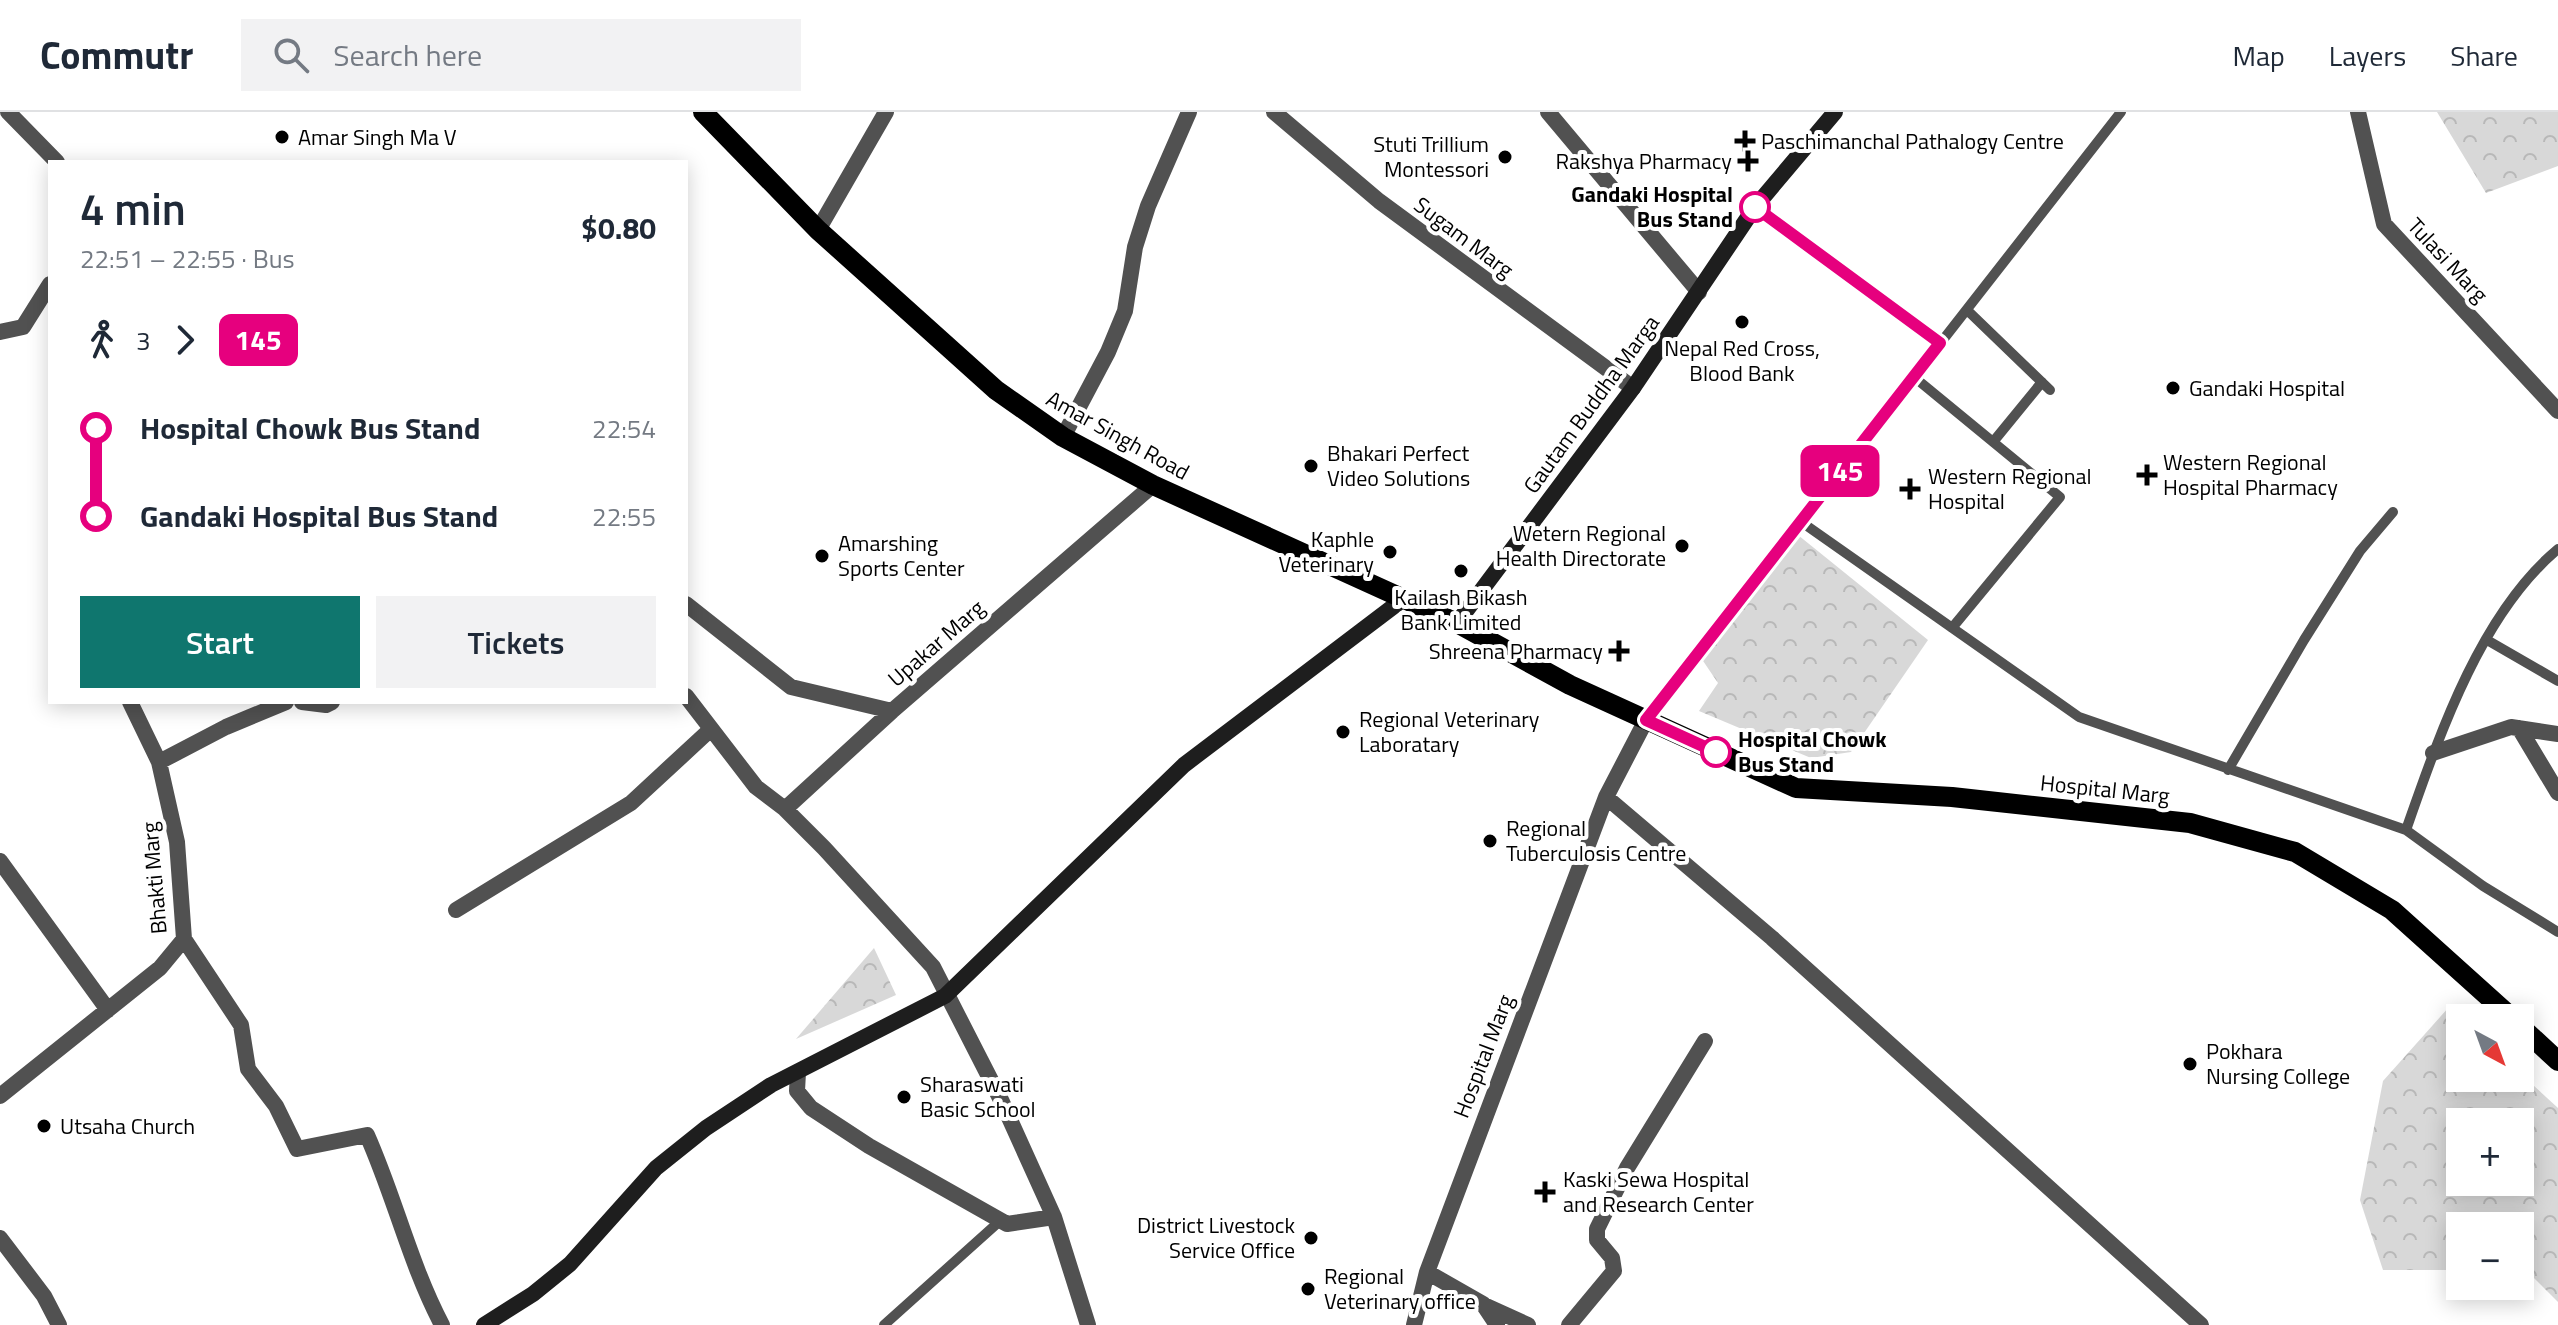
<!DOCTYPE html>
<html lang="en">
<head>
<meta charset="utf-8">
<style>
	:root { --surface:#fff; --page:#f2f2f3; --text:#1f2937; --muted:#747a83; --line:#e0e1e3; --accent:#0f766e }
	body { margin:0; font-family:"Titillium Web",sans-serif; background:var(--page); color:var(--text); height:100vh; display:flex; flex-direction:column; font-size:30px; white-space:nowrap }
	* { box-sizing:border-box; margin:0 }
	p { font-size:26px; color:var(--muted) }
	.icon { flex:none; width:44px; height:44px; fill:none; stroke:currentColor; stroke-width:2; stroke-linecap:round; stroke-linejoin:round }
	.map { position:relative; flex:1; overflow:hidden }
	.drawer { position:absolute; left:48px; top:48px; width:640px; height:544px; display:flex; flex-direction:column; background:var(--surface); border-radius:0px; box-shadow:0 4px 20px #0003 }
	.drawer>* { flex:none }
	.badge { padding:0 16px; border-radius:12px; font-size:28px; line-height:52px }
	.needle { width:52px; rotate:139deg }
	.buttons { position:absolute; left:2446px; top:892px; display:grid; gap:16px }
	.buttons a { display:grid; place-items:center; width:88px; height:88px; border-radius:0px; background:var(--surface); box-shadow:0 4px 20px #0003; font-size:40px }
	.map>.badge { position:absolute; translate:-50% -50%; box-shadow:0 0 0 4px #fff }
	.legs { display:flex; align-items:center; gap:12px; height:88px; padding:0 32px; font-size:26px }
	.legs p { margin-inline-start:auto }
	.headline { display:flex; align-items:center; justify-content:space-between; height:136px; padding:0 32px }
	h1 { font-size:44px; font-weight:600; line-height:60px }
	.button { display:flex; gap:16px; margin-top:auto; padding:16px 32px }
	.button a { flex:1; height:92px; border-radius:0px; background:var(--accent); color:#fff; font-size:32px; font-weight:600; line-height:92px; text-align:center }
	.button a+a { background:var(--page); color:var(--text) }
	ul { padding:0 32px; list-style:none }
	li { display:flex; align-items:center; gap:28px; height:88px; font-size:30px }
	li i { display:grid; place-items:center; width:12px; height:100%; margin:0 10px; background:currentColor }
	li i::after { content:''; width:20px; height:20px; margin:-10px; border:6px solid; border-radius:50%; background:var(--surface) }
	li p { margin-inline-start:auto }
	li:first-child i { background:linear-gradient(#0000 50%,currentColor 0) }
	li:last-child i { background:linear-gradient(currentColor 50%,#0000 0) }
	header { display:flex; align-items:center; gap:48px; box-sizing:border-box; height:112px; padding:0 40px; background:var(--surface); border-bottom:2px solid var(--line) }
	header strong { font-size:38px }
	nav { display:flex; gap:44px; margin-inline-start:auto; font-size:28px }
	.search { width:560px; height:72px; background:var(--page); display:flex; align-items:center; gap:20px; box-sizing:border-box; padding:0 28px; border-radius:0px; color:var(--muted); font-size:30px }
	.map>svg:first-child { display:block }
</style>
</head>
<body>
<header>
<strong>Commutr</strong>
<div class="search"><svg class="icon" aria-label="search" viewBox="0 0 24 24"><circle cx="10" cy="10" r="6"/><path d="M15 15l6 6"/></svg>Search here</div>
<nav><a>Map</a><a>Layers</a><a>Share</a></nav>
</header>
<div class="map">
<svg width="2558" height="1213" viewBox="0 0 2558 1213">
	<defs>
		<pattern id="forest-crowns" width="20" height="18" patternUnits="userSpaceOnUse" patternTransform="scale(2)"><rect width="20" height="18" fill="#d8d8d8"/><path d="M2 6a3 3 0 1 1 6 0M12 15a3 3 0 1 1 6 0" fill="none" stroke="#b8b8b8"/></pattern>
	</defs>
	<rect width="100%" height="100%" fill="#fff"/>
	<path fill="url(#forest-crowns)" fill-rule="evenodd" d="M2437 0H2558V54L2486 81Z
		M1793 419 1928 528 1851 640 1811 646 1699 599 1718 571 1695 537Z
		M874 836 896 883 796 927Z
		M2449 895 2461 906 2460 966H2520V961L2558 996V1190L2525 1157H2520V1114H2460V1158H2383L2360 1088 2383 969ZM2460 1010H2520V1070H2460Z"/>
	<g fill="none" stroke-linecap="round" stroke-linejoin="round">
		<path stroke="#515151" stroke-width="10" d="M1755 95 1940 231
			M1967 198 2050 278
			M1914 265 2060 385 1952 516
			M1993 330 2042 270
			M1800 409 2079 605 2406 718 2483 774 2558 820
			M2487 528 2558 569
			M1646 608 2121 0
			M2228 658 2304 528 2360 439 2393 400
			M2406 718C2439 624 2480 502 2558 437
			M884 1213 1001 1108"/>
		<path stroke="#515151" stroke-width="16" d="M8 0 57 50
			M1274 0 1379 89 1633 276
			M1548 0 1699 180
			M2358 0 2384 112 2558 299
			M818 118 886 0
			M0 220 23 215 50 172
			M1063 325 1108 240 1125 199 1135 135 1148 94 1189 0
			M686 492 791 575 892 599 1153 373
			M686 584 756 675 785 697 824 736 933 855 1002 990 1054 1105 1088 1213
			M130 590 159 650
			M302 590 326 593 332 590
			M2519 616 2558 681
			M2433 641 2511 615 2558 622
			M1606 685 1772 826 2201 1213
			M785 697 892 599
			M0 749 108 898
			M456 798 631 691 711 617
			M184 827 241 913 248 957 276 994 297 1037 367 1023C395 1086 410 1152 442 1213
			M798 960 797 979 811 996 869 1034 1007 1112 1054 1105
			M0 984 160 856 184 827 177 730 159 650 226 615 286 590
			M0 1126 44 1184 59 1213
			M1427 1160 1483 1192 1497 1213
			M1484 1193 1528 1213
			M1414 1213 1427 1160 1606 685 1646 608
			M1569 1213 1614 1159 1612 1146 1597 1128V1117L1627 1056 1705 929"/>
		<path stroke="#1e1e1e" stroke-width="16" d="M1457 511 1633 276 1755 95 1835 0
			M484 1213 533 1182 570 1152 656 1056 706 1016 771 973 945 884 1184 653 1402 488"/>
		<path stroke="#000" stroke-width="20" d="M703 0 818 118 996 278 1063 325 1153 373 1457 511 1570 573 1796 676 1952 685 2190 711 2295 740 2392 798 2512 906
			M2520 914 2558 949"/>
	</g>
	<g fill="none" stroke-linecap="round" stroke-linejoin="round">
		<defs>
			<path id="line-1" d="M1716 640 1646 608 1940 231 1755 95"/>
		</defs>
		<use href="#line-1" stroke="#fff" stroke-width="18"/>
		<use href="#line-1" stroke="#e6007e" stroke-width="12"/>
	</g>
	<g fill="#000" stroke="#fff" stroke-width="3">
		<circle cx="282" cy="25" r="8"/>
		<path d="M1741 17h8v8h8v8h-8v8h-8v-8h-8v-8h8z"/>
		<circle cx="1505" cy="45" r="8"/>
		<path d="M1744 37h8v8h8v8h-8v8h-8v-8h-8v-8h8z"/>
		<circle cx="1742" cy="210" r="8"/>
		<circle cx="2173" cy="276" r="8"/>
		<circle cx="1311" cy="354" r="8"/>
		<path d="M2143 351h8v8h8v8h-8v8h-8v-8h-8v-8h8z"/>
		<path d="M1906 365h8v8h8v8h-8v8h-8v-8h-8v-8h8z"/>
		<circle cx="1682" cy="434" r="8"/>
		<circle cx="1390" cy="440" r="8"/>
		<circle cx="822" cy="444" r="8"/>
		<circle cx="1461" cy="459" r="8"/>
		<path d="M1615 527h8v8h8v8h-8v8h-8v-8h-8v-8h8z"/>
		<circle cx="1343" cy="620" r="8"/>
		<circle cx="1490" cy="729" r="8"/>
		<circle cx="2190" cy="952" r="8"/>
		<circle cx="904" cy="985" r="8"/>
		<circle cx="44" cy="1014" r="8"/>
		<path d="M1541 1068h8v8h8v8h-8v8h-8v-8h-8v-8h8z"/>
		<circle cx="1311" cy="1126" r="8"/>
		<circle cx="1308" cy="1177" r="8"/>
	</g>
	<g fill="#fff" stroke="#e6007e" stroke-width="4">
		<circle cx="1755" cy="95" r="14"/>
		<circle cx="1716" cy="640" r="14"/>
	</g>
	<g text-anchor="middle" stroke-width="8" stroke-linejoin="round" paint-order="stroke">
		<g font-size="22" fill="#000" stroke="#fff" text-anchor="start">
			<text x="298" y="33">Amar Singh Ma V</text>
			<text x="1761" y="37">Paschimanchal Pathalogy Centre</text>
			<text x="1489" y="40" text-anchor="end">Stuti Trillium<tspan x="1489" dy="25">Montessori</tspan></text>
			<text x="1732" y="57" text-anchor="end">Rakshya Pharmacy</text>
			<text x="1742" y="244" text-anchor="middle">Nepal Red Cross,<tspan x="1742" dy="25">Blood Bank</tspan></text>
			<text x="2189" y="284">Gandaki Hospital</text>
			<text x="1327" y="349">Bhakari Perfect<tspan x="1327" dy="25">Video Solutions</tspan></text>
			<text x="2163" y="358">Western Regional<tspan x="2163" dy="25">Hospital Pharmacy</tspan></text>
			<text x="1928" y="372">Western Regional<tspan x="1928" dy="25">Hospital</tspan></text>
			<text x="1666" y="429" text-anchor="end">Wetern Regional<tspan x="1666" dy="25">Health Directorate</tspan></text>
			<text x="1374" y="435" text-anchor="end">Kaphle<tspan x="1374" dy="25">Veterinary</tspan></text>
			<text x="838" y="439">Amarshing<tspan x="838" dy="25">Sports Center</tspan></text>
			<text x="1461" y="493" text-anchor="middle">Kailash Bikash<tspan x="1461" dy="25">Bank Limited</tspan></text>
			<text x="1603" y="547" text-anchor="end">Shreena Pharmacy</text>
			<text x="1359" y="615">Regional Veterinary<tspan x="1359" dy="25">Laboratary</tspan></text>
			<text x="1506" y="724">Regional<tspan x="1506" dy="25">Tuberculosis Centre</tspan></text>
			<text x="2206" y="947">Pokhara<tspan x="2206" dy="25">Nursing College</tspan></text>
			<text x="920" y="980">Sharaswati<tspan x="920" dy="25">Basic School</tspan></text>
			<text x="60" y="1022">Utsaha Church</text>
			<text x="1563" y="1075">Kaski Sewa Hospital<tspan x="1563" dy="25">and Research Center</tspan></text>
			<text x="1295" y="1121" text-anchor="end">District Livestock<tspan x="1295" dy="25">Service Office</tspan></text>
			<text x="1324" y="1172">Regional<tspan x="1324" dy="25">Veterinary office</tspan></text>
		</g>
		<g font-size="22" font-weight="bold" fill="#000" stroke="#fff" text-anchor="end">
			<text x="1733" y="90">Gandaki Hospital<tspan x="1733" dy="25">Bus Stand</tspan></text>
			<text x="1738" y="635" text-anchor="start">Hospital Chowk<tspan x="1738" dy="25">Bus Stand</tspan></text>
		</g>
		<g font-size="22" fill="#000" stroke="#fff">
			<text transform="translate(1464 125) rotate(37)" y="8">Sugam Marg</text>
			<text transform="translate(2448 148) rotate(47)" y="8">Tulasi Marg</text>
			<text transform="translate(1591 292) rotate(-54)" y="8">Gautam Buddha Marga</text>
			<text transform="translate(1118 323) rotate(29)" y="8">Amar Singh Road</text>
			<text transform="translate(936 531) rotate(-41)" y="8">Upakar Marg</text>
			<text transform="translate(2105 677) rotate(6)" y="8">Hospital Marg</text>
			<text transform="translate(154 766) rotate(-95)" y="8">Bhakti Marg</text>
			<text transform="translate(1483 944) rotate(-69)" y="8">Hospital Marg</text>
		</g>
	</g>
</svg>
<div class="buttons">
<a><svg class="needle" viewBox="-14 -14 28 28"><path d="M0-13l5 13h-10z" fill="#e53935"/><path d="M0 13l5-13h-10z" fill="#747a83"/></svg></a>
<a>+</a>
<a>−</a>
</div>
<b class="badge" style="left:1840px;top:359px;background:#e6007e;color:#fff">145</b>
<section class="drawer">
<div class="headline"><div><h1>4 min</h1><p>22:51 – 22:55 · Bus</p></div><b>$0.80</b></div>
<div class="legs"><svg class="icon" aria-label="walk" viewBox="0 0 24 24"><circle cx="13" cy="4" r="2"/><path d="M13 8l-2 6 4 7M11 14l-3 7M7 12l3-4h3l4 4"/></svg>3<svg class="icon" aria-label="forward" viewBox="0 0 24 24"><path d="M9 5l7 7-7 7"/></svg><b class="badge" style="background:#e6007e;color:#fff">145</b></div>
<ul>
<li><i style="color:#e6007e"></i><b>Hospital Chowk Bus Stand</b><p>22:54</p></li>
<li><i style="color:#e6007e"></i><b>Gandaki Hospital Bus Stand</b><p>22:55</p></li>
</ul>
<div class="button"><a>Start</a><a>Tickets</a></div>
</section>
</div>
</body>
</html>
